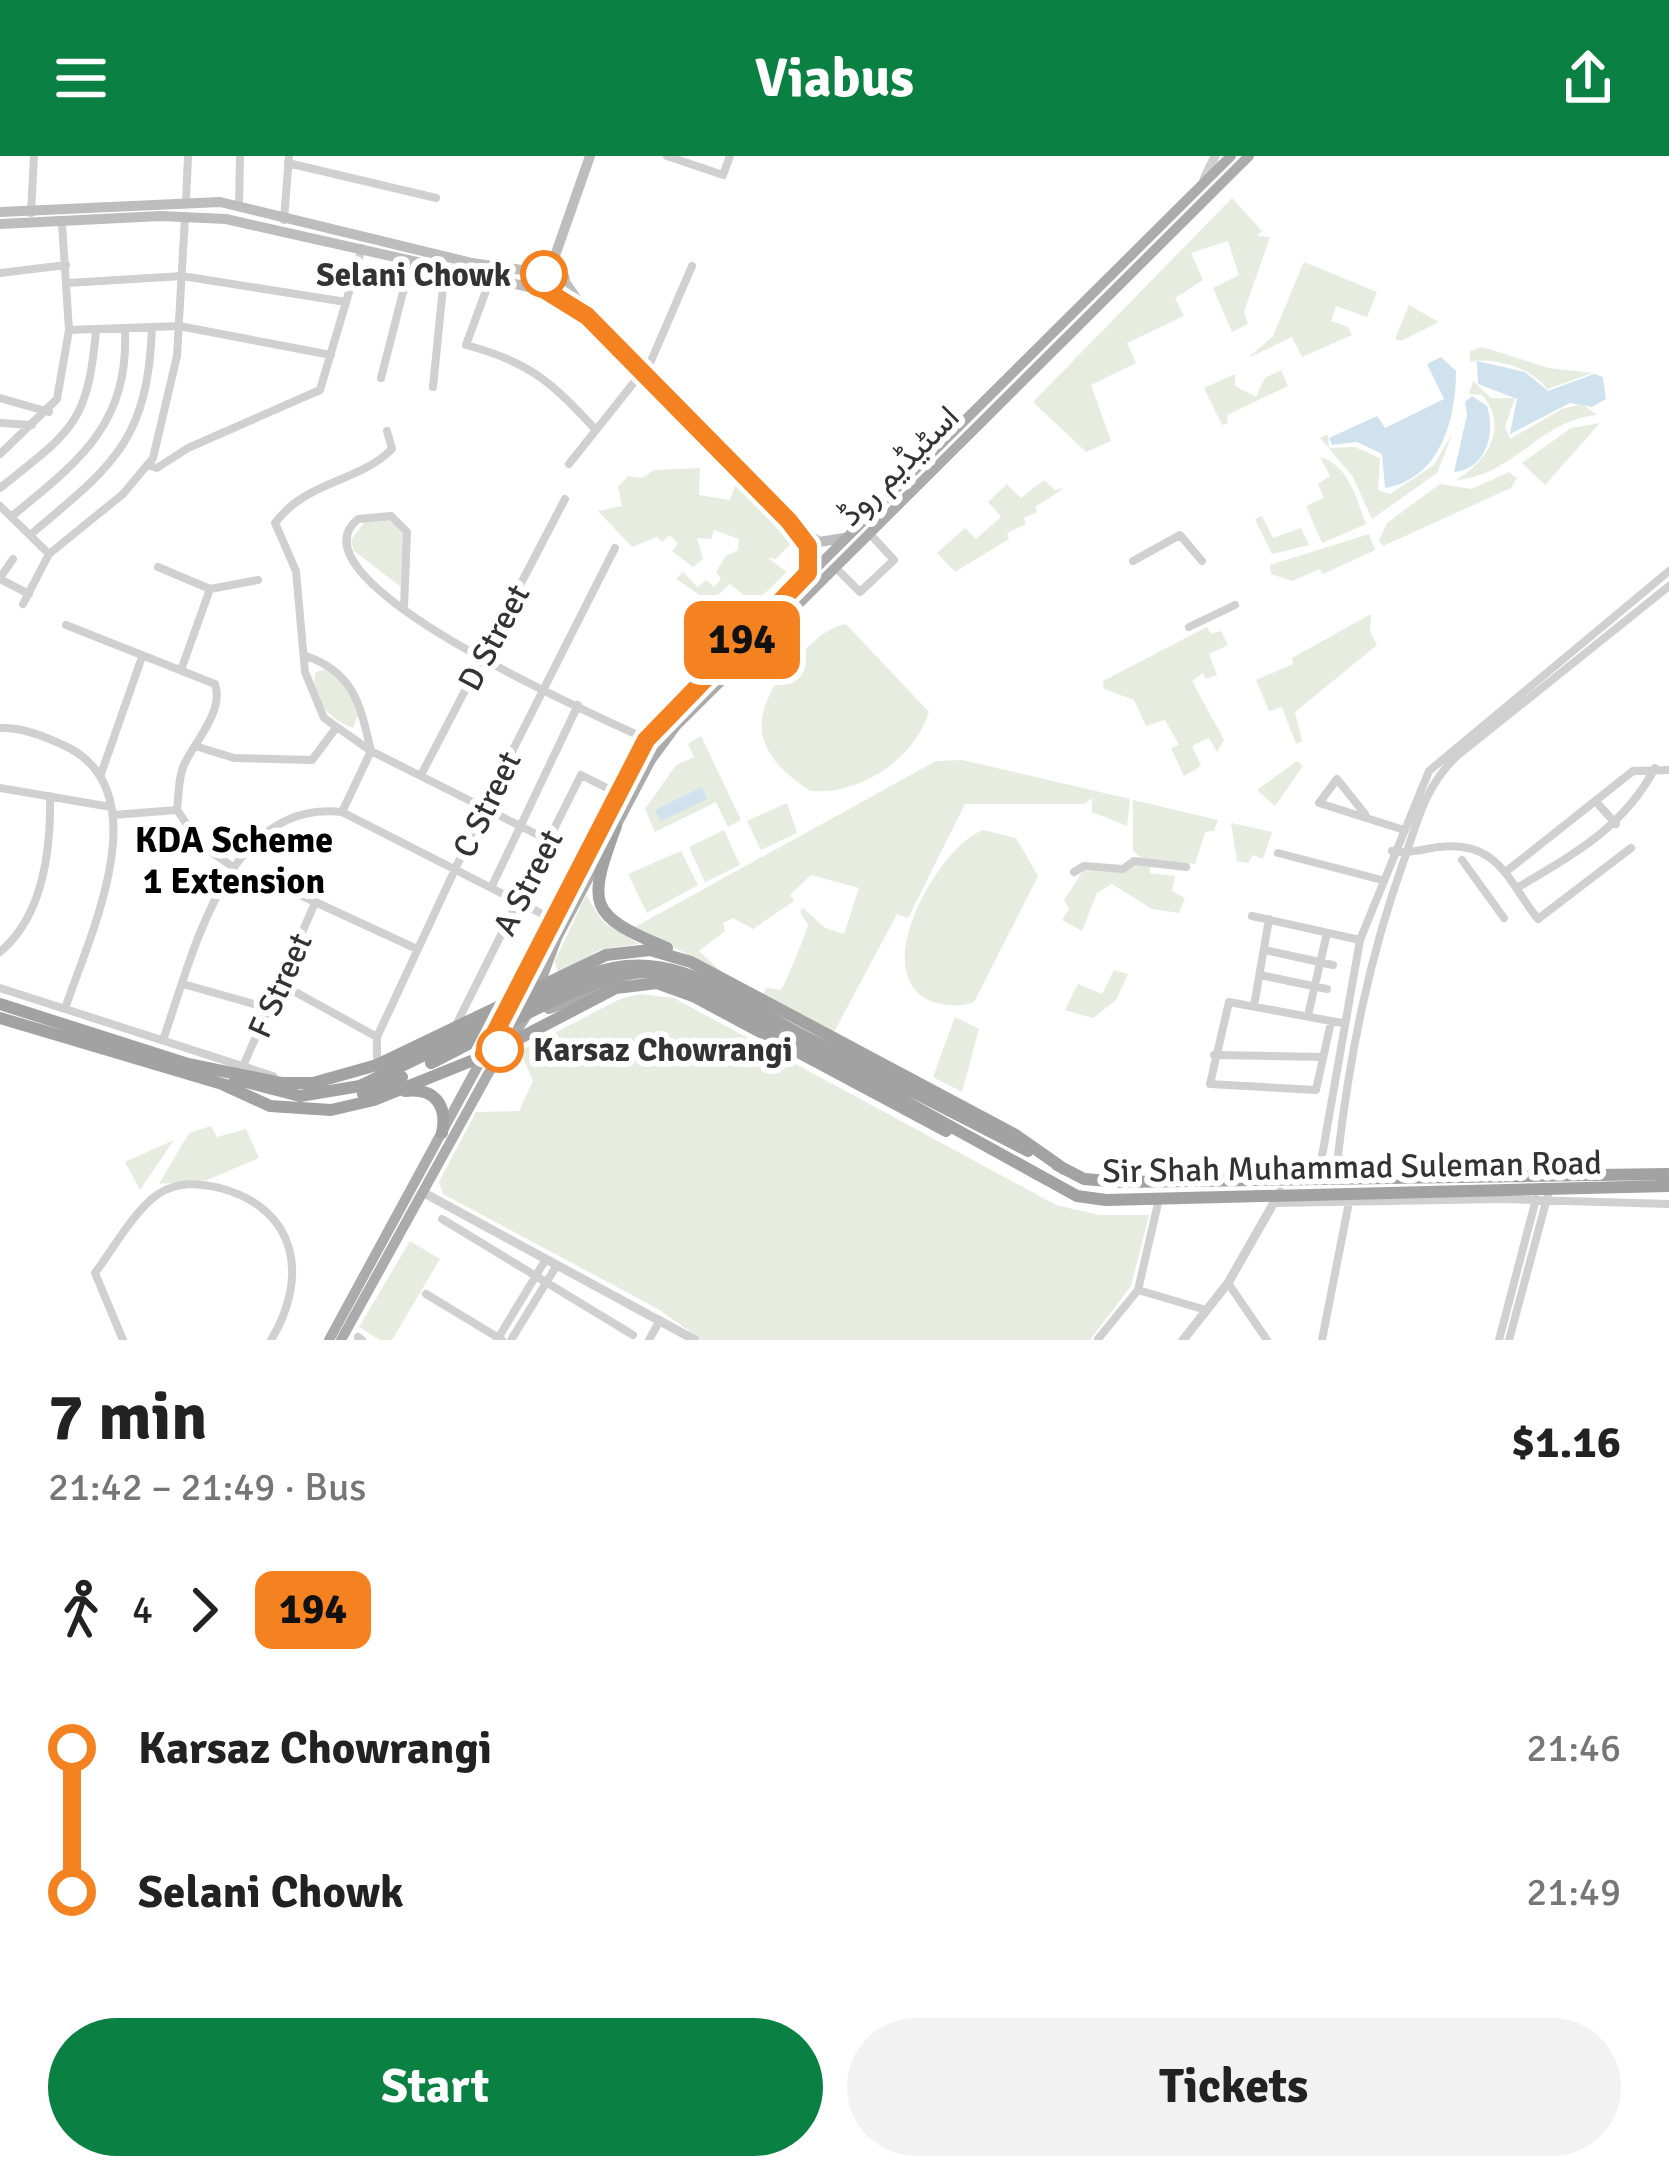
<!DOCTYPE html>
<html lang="en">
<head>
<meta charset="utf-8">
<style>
	:root { --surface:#fff; --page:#f2f2f2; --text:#222; --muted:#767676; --accent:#0b8043 }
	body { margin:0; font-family:Signika,Vazirmatn,sans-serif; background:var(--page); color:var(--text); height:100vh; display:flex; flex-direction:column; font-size:45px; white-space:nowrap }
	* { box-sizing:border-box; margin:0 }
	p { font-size:39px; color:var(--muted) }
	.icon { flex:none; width:66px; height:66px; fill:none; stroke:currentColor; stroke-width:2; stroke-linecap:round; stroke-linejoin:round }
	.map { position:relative; height:1184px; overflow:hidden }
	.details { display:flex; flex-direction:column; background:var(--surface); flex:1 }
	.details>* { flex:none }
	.badge { padding:0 24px; border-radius:18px; font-size:42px; line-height:78px }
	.map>.badge { position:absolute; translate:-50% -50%; box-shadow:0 0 0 6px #fff }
	.legs { display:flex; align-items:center; gap:18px; height:132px; padding:0 48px; font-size:39px }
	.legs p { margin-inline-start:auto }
	.overview { display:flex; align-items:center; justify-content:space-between; height:204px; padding:0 48px }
	h1 { font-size:66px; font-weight:700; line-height:90px }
	.primary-button { display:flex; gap:24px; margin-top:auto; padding:24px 48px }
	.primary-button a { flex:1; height:138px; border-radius:72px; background:var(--accent); color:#fff; font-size:48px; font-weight:700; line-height:138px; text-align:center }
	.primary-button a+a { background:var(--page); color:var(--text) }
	ul { padding:0 48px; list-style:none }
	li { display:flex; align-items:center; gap:42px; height:144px; font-size:45px }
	li i { display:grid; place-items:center; width:18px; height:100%; margin:0 15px; background:currentColor }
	li i::after { content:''; width:30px; height:30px; margin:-15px; border:9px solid; border-radius:50%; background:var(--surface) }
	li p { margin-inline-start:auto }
	li:first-child i { background:linear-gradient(#0000 50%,currentColor 0) }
	li:last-child i { background:linear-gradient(currentColor 50%,#0000 0) }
	header { display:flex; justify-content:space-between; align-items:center; height:156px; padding:0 48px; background:var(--accent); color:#fff; font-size:54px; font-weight:700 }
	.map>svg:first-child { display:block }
</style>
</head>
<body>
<header><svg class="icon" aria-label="menu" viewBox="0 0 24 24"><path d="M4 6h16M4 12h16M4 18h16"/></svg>Viabus<svg class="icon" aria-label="share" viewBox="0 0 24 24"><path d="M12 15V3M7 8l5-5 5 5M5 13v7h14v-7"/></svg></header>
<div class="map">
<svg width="1669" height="1184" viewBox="0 0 1669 1184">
	<rect width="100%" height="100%" fill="#fff"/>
	<path fill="#e6ecdf" d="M1232 42 1262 75 1257 80 1270 81 1244 156 1248 168 1232 176 1213 132 1239 119 1228 85 1191 97 1203 124 1175 142 1184 160 1127 187 1136 207 1091 229 1111 285 1086 296 1033 246Z
		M1304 106 1377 136 1367 161 1336 150 1331 165 1348 171 1352 179 1302 201 1292 181 1248 202 1273 180Z
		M1409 149 1439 166 1401 185 1395 183Z
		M1482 191 1549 212 1593 217 1547 233C1531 211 1492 200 1470 206V195Z
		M1281 214 1288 230 1227 259 1228 267 1222 269 1204 232 1235 218V230L1256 241 1265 222Z
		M1473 225 1491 242H1515L1505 271 1510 283 1562 253 1582 248 1597 259C1542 263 1511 321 1456 324 1485 307 1511 272 1482 239L1469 238Z
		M1600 267 1545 329 1522 307 1571 272Z
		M1453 276 1437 317 1372 363 1353 321 1320 282 1328 278 1329 292 1355 291 1380 302 1378 334 1390 338 1434 309Z
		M1320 301C1349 309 1356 342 1366 368L1322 387 1306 350 1324 342 1318 328 1330 320Z
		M700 312 699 339 730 344 736 327 794 384 776 403 768 402 787 416 730 471 718 458 744 439 730 428 710 446 676 423 683 416 698 431 706 424 714 431 721 423 716 416 726 400 738 394 739 383 714 374 711 383 697 382 703 403 693 411 672 395 678 388 670 379 662 386 657 381 632 391 598 355 622 350 618 331 628 320 642 322 654 314Z
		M1509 316 1517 322 1511 332 1383 390 1379 385 1387 367 1440 328 1472 333Z
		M1044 324 1055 334 1064 332 1035 351 1037 356 1024 362 1026 368 1007 377 1009 383 955 416 937 397 965 372 976 383 1001 361 988 346 1007 328 1021 342Z
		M1262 360 1273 382 1301 372 1309 389 1272 398 1255 363Z
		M366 364H389L404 379 401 431 354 395 351 384Z
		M1369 378 1375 394 1323 418 1320 413 1292 425 1271 418 1270 409Z
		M1371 458 1370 475 1377 489 1295 556 1302 585 1296 588 1282 551 1269 555 1256 524 1293 508 1292 502Z
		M846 468 929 556C914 604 859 639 811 635 745 594 749 551 800 499 814 485 826 472 846 468Z
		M1207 471 1211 478 1221 475 1228 489 1209 498 1217 519 1206 523 1203 517 1192 525 1224 584 1217 596 1209 582 1192 590 1201 610 1184 620 1171 592 1179 589 1165 564 1146 570 1134 544 1104 533 1103 525Z
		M330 512 347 529 358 559 353 572C330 564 308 541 316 516Z
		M701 580 741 664 728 671 716 646 655 676 645 653 676 609 694 601 688 588Z
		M962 604 1130 643 1127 670 1092 656V642L1085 648H965L908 762 897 758 834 876 763 839 766 832 781 834C784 831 807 776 808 769L800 756 803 752 825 772 844 778 859 732 811 719 790 739 794 745 753 773 733 762 723 767 725 775 699 795 723 817 635 771 936 605Z
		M1297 605 1303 610 1275 650 1257 634Z
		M1133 644 1218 664 1214 675 1205 676 1195 708 1143 703 1133 695Z
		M787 647 797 677 761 694 747 665Z
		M1231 667 1272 676 1263 703 1253 699 1248 707 1237 705Z
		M724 674 740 709 705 726 689 691Z
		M983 674 1016 682 1038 720 974 846C962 851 950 850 937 847 861 826 938 690 983 674Z
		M681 695 698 729 647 757 628 718Z
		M1135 708 1150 711V717L1175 720 1172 735 1185 742 1179 757 1152 753 1112 728 1097 737 1082 775 1062 764 1069 753 1064 744 1083 715 1124 716Z
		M586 739 603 766 639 788 599 794 558 818 555 805Z
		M1114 814 1128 818 1116 844 1093 862 1065 854 1078 828 1102 838Z
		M640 838 674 842 1056 1049 1099 1059H1149L1131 1130 1090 1184H702L658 1153 443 1038 439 1026 476 956 519 955 533 925 520 895 620 843Z
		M955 861 979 873 962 936 933 921Z
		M211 970 217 981 246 973 259 1002 207 1024 159 1028 189 977Z
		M174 984 140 1034 125 1006Z
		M410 1085 440 1103 392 1184H380L359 1171Z"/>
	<path fill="#cfe2ee" d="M1441 201 1456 215C1456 264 1440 323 1385 332L1382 298 1357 286 1332 289 1329 282 1377 260 1385 272 1444 243 1427 208Z
		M1477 205 1525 216 1548 235 1594 218 1603 221 1606 243 1592 251 1570 247 1510 278 1517 243 1478 228Z
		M1472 240 1487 250C1496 278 1486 313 1454 316L1467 259 1465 246Z
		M702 631 707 643 661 665 655 654Z"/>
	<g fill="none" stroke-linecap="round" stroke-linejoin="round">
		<path stroke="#d0d0d0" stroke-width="8" d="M667 0 723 19 730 0
			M288 7 436 42
			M186 46 188 0
			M239 49 240 0
			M31 57 34 0
			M284 64 289 0
			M0 117 66 109
			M491 121 466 189C530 206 551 226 595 273
			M68 127 182 120 346 146
			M69 174 179 170 331 199
			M381 222 411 105
			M433 231 445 111
			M0 242 49 256
			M0 267 32 269
			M387 275 392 293C358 327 307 324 275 367L296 415 305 516 324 562 371 595 548 684
			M0 298 57 243 69 174 62 68
			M569 308 651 205 692 110
			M147 309 157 312 188 292 320 234 362 92
			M0 332C71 275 88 269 96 174
			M0 350 49 398
			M11 361C79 305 129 269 125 173
			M30 379C112 310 148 286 152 171
			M1133 405 1180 379 1202 405
			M158 411 210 433 181 514
			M835 411 860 436 894 404 870 378
			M0 422 13 403
			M0 423 29 438
			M210 433 258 424
			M23 448 49 398 123 338 153 302 177 200 185 61
			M404 451 407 376 391 360 358 363C282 425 605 563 646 583
			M66 469 215 528C224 555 196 584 185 607 178 620 179 639 177 654L201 689 233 711
			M1189 471 1235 449
			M306 500C355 517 360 549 371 595L342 656
			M0 572C22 571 44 580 63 589 162 633 89 780 65 853
			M195 590 234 602 312 604 336 572
			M101 618 142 501
			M421 619 565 343
			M0 632 111 651
			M1599 649 1616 668
			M1365 658 1337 623 1319 647 1401 673
			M113 659 177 654
			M1392 695C1410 698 1422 693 1439 691 1499 684 1508 726 1538 763L1631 692
			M1278 697 1382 724
			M1462 704 1504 762
			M1508 714 1633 615 1669 614
			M1074 716 1084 710 1123 713 1134 705 1186 711
			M272 726 417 793
			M491 732 578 549
			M1517 732C1575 697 1623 672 1655 612
			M1252 760 1360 784
			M1265 794 1333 809
			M0 796C43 760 51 694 50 640
			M1260 819 1327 833
			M279 827 377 881
			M183 828 268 852
			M0 832 273 920
			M1254 850 1269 763
			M1309 855 1327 777
			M1331 866 1316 934 1210 928 1229 846 1342 867
			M457 867 581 619 617 637
			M163 884C192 803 226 642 342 656L552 763
			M1214 899 1323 901
			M377 909V881L484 651 615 392
			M243 910 315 747
			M1372 1019 1349 1013 1338 999C1350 897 1369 802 1404 704 1418 664 1425 630 1457 600L1669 430
			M1300 1021 1321 1006 1360 784 1429 615 1669 415
			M1274 1047 1502 1043 1669 1048
			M442 1063 633 1179
			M1228 1127 1267 1184
			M1138 1134 1206 1154
			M426 1138 502 1184
			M358 1181 362 1184
			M1098 1183 1138 1134 1159 1043
			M123 1184 95 1117C113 1093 134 1055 158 1038 178 1025 199 1027 220 1032 298 1053 309 1121 271 1184
			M497 1184 546 1103
			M511 1184 557 1109
			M649 1184 660 1164
			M1322 1184 1349 1046
			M1499 1184 1536 1043
			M1509 1184 1549 1035"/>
		<path stroke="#d0d0d0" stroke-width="9" d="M1204 23 1215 0
			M426 1038 695 1184
			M1183 1184 1228 1127 1280 1036"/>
		<path stroke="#bdbdbd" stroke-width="10" d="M0 56 220 46 472 107 544 117
			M0 68 161 60 226 63 546 135
			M541 125a12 12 0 1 1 24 0a12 12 0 1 1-24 0Z
			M550 114 590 0
			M565 126 595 169 789 365 809 394 808 417
			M792 366 819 386 844 382"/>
		<path stroke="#ababab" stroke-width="10" d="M613 676 651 604 676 570 1249 0
			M531 809 534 843 549 853 606 834
			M538 833 557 782 604 693
			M513 844 652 575 1231 0
			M329 1184 499 871
			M341 1184 488 918 529 856"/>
		<path stroke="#a2a2a2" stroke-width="12" d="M616 670C587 749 587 759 667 792
			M0 848 188 908 281 927H313L377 909 606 799 650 794 691 806 1014 978 1064 1013
			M0 862 229 930
			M794 875 1028 995
			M790 882 1077 1040 1106 1044 1669 1030
			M235 923 300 940 360 930
			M222 928 270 950 331 954 374 944 491 897 616 832 657 827 693 840 946 975
			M405 935C434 931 448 949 442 977
			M1057 1009 1084 1023 1121 1026 1669 1018"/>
		<path stroke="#a2a2a2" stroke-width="12" d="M431 907C482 883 604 808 655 817 702 824 748 860 790 882
			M360 930 592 818C668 789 729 839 794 875
			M363 938 402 921"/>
	</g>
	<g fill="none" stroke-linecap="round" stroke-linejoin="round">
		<defs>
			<path id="line-1" d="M500 893 484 898 646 584 808 417V390L789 365 587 160 545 134 544 118"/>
		</defs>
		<use href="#line-1" stroke="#fff" stroke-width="27"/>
		<use href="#line-1" stroke="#f58220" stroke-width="18"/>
	</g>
	<g fill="#fff" stroke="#f58220" stroke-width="6">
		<circle cx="544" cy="118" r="21"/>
		<circle cx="500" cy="893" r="21"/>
	</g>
	<g text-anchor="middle" stroke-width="12" stroke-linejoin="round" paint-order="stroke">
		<g font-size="33" font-weight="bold" fill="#333" stroke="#fff" text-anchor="end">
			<text x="511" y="130">Selani Chowk</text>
			<text x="533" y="905" text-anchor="start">Karsaz Chowrangi</text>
		</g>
		<g font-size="33" fill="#333" stroke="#fff">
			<text transform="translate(898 309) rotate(-45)" y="12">اسٹیڈیم روڈ</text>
			<text transform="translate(493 481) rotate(-62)" y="12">D Street</text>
			<text transform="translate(486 648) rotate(-64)" y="12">C Street</text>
			<text transform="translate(527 726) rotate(-63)" y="12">A Street</text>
			<text transform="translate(279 829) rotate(-66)" y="12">F Street</text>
			<text transform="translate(1352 1010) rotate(-1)" y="12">Sir Shah Muhammad Suleman Road</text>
		</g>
		<g font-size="36" font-weight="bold" fill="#000" stroke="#fff">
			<text x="234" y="696">KDA Scheme<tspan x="234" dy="41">1 Extension</tspan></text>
		</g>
	</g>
</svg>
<b class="badge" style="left:742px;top:484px;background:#f58220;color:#111">194</b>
</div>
<section class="details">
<div class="overview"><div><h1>7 min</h1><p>21:42 – 21:49 · Bus</p></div><b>$1.16</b></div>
<div class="legs"><svg class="icon" aria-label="walk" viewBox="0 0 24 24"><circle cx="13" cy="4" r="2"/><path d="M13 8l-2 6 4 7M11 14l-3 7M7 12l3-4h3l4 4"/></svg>4<svg class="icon" aria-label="forward" viewBox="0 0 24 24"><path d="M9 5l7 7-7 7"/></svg><b class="badge" style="background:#f58220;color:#111">194</b></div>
<ul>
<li><i style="color:#f58220"></i><b>Karsaz Chowrangi</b><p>21:46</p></li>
<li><i style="color:#f58220"></i><b>Selani Chowk</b><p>21:49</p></li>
</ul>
<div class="primary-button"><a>Start</a><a>Tickets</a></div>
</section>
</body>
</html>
